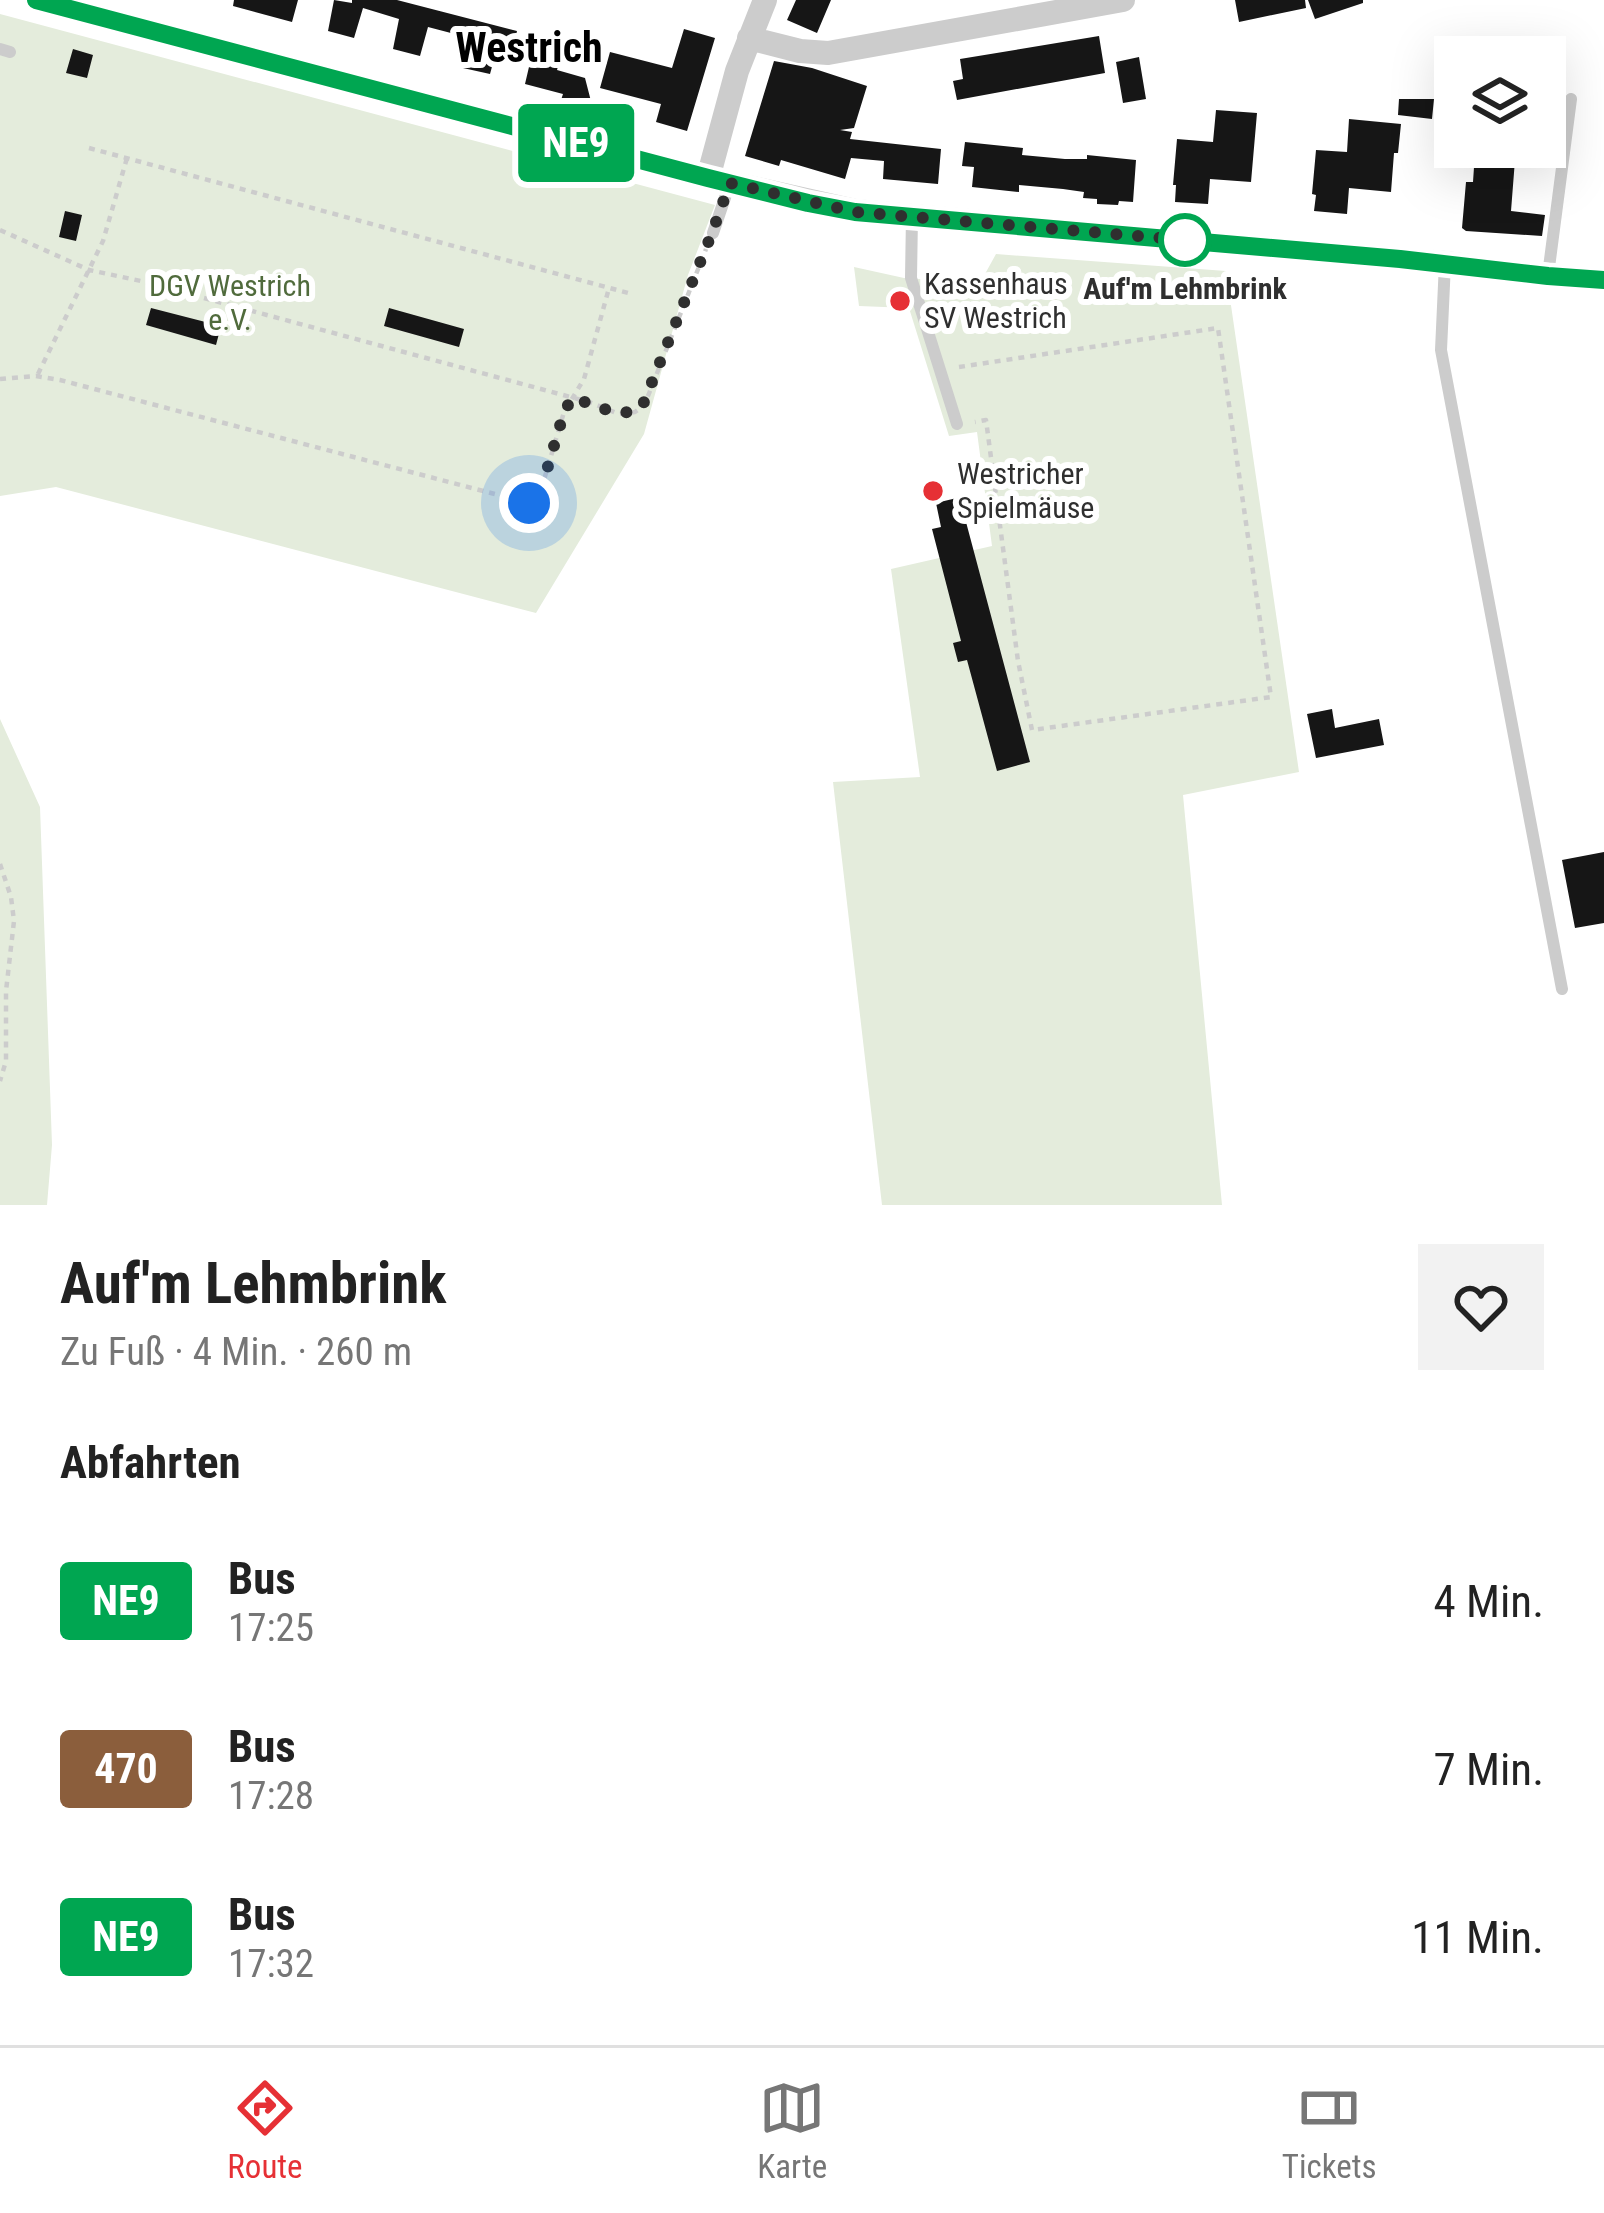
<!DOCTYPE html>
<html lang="de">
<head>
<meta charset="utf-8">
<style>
	:root { --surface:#fff; --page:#f2f2f2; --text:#222; --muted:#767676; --line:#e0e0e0; --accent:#e63035 }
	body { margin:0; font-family:"Roboto Condensed",sans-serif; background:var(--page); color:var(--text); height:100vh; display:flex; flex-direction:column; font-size:45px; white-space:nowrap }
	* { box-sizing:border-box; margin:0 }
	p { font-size:39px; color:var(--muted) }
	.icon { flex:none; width:66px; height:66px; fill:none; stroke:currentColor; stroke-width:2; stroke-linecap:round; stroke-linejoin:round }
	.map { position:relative; height:1205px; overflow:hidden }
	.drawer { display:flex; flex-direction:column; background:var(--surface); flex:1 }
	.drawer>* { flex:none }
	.badge { padding:0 24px; border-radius:9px; font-size:42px; line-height:78px }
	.buttons { position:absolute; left:1434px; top:36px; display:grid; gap:24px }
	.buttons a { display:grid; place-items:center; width:132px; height:132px; border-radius:0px; background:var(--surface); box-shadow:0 12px 48px #0002; font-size:60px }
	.you { position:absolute; width:60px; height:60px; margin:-30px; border:9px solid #fff; border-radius:50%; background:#1a73e8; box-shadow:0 0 0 18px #1a73e833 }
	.map>.badge { position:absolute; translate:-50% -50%; box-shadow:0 0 0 6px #fff }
	h2 { padding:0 60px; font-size:45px; line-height:108px }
	.round { display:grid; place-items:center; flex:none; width:126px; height:126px; border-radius:0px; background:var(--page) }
	.headline { display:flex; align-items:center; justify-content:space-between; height:204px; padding:0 60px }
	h1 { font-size:57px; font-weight:700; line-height:90px }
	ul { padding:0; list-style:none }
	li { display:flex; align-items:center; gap:36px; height:168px; padding:0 60px }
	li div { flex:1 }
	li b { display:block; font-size:45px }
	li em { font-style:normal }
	li .badge { min-width:132px; font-weight:700; text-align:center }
	.tab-bar { display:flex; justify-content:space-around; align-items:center; height:168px; border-top:3px solid var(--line); background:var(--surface); font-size:33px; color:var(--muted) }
	.tab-bar a { display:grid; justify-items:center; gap:6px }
	.tab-bar .current { color:var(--accent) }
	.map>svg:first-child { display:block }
</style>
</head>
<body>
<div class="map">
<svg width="1604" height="1205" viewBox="0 0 1604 1205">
	<rect width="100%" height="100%" fill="#fff"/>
	<path fill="#e4ecdc" d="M0 14 715 205 688 275 644 434 536 613 56 487 0 496Z
		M996 254 1226 271 1299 772 1183 795 1222 1205H882L833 782 920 777 891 569 992 546 977 432 949 436 909 308 859 306 854 267 904 278 980 283Z
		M0 719 40 807 52 1145 47 1205H0Z"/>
	<path fill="#161616" d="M234 0H298L292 22 233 6Z
		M334 0 352 3V0H397L517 31 513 48 498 45 490 74 463 68 470 38 428 27 420 56 393 49 399 19 363 8 354 38 328 31Z
		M796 0H831L817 33 787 20Z
		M1235 0H1305L1306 8 1239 22Z
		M1308 0H1363V3L1315 19Z
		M684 29 715 38 687 131 656 122 661 104 600 88 610 52 672 68Z
		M1099 36 1105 73 957 100 953 81 963 79 960 59Z
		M536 37 564 45 557 70 585 78 593 109 561 100 563 94 525 84Z
		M73 49 93 55 87 78 66 73Z
		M1139 57 1146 99 1123 103 1116 62Z
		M774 61 812 68 867 86 854 128 840 130 852 132 850 139 941 149 938 184 883 179 884 161 851 158 845 179 781 160 779 166 745 156Z
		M1399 99H1434L1432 119 1398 115Z
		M1216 110 1257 113 1251 182 1210 179 1208 204 1175 202 1176 185H1173L1177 139 1213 142Z
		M1349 119 1401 124 1398 153H1394L1391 192 1349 188 1347 214 1314 211 1316 195 1312 194 1316 150 1347 152Z
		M965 142 1023 148 1022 155 1065 159H1087V155L1136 160 1133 202 1119 201 1118 205 1097 204V199L1083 198 1084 192 1063 189 1019 185V192L972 187 974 167 962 166Z
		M1479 147H1516L1511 211 1545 215 1542 236 1466 231 1462 228 1466 182H1473L1475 152H1478Z
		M65 211 82 215 76 241 59 237Z
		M151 308 221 326 216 345 146 325Z
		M389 308 464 329 459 347 384 326Z
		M965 496 970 516 966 522 1030 762 997 771 967 660 958 662 953 643 961 641 932 529 941 527 936 503Z
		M1332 709 1335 728 1379 719 1384 745 1316 758 1307 714Z
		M1604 852V923L1575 928 1562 860Z"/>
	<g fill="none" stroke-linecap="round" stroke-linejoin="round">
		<path stroke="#ccc" stroke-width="4.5" stroke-dasharray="6 6" stroke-linecap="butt" d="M89 148 632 294
			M0 230 89 270 141 281 589 402 619 414 635 412 642 407 648 396 706 249
			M959 367 1218 328 1271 697 1032 730 1018 661 986 420 975 422
			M38 374 103 241 127 158
			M0 379 36 376 60 380 529 503 537 498 541 490 564 412 584 379 609 288
			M0 864 11 897 14 921 6 991V1061L0 1081"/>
		<path stroke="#ccc" stroke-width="12" d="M0 49 10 52
			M912 216 911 278 957 424
			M713 233 730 183
			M1445 263 1441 350 1562 989
			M1548 275 1571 99"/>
		<path stroke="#ccc" stroke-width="24" d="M36 0 708 178 855 211 1445 263 1548 276 1604 280
			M749 38 800 51 828 53 1123 0
			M708 178 737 71 765 0"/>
	</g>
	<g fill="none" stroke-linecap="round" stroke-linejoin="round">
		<defs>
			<path id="line" d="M36 0 708 178 808 203 855 212 1400 259 1548 276 1604 280"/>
		</defs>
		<use href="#line" stroke="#fff" stroke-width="27"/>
		<use href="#line" stroke="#00a651" stroke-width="18"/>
		<path stroke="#2f2f2f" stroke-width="12" stroke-dasharray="0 21.6" d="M529 503 537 499 541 490 564 412 572 398C596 404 620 421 642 407L712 233 730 183 855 212 1185 240"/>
	</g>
	<circle fill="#fff" stroke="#00a651" stroke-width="6" cx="1185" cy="240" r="24"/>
	<g fill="#e63035" stroke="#fff" stroke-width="4.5">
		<circle cx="900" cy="301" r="12"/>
		<circle cx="933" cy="491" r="12"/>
	</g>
	<g text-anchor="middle" stroke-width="12" stroke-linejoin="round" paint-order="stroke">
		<g font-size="30" fill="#2f2f2f" stroke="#fff" text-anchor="start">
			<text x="924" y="294">Kassenhaus<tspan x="924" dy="34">SV Westrich</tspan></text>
			<text x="957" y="484">Westricher<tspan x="957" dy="34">Spielmäuse</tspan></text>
		</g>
		<g font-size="30" fill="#506b3c" stroke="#fff">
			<text x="230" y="296">DGV Westrich<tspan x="230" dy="34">e.V.</tspan></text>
		</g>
		<g font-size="30" font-weight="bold" fill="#2f2f2f" stroke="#fff">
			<text x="1185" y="299">Auf'm Lehmbrink</text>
		</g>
		<g font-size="42" font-weight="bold" fill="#000" stroke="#fff">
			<text x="529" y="62">Westrich</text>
		</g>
	</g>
</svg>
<div class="buttons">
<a><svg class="icon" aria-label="layers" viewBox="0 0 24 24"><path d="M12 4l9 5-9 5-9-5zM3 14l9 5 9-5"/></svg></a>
</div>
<div class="you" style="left:529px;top:503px"></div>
<b class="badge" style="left:576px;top:143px;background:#00a651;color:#fff">NE9</b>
</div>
<section class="drawer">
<div class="headline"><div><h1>Auf'm Lehmbrink</h1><p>Zu Fuß · 4 Min. · 260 m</p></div><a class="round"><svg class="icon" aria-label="heart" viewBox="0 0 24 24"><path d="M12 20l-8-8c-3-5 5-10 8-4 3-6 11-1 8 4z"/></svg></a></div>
<h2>Abfahrten</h2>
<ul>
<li><span class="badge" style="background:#00a651;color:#fff">NE9</span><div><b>Bus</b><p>17:25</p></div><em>4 Min.</em></li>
<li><span class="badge" style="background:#8b5e3c;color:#fff">470</span><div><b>Bus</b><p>17:28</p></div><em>7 Min.</em></li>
<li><span class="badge" style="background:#00a651;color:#fff">NE9</span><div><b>Bus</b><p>17:32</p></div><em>11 Min.</em></li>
</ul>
</section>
<nav class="tab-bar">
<a class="current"><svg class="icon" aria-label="directions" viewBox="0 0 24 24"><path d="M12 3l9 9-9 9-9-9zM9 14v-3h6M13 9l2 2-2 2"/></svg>Route</a>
<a><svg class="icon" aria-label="map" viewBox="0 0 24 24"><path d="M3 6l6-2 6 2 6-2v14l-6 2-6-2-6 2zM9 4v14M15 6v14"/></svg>Karte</a>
<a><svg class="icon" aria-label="tickets" viewBox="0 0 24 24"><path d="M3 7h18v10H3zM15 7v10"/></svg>Tickets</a>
</nav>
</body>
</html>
